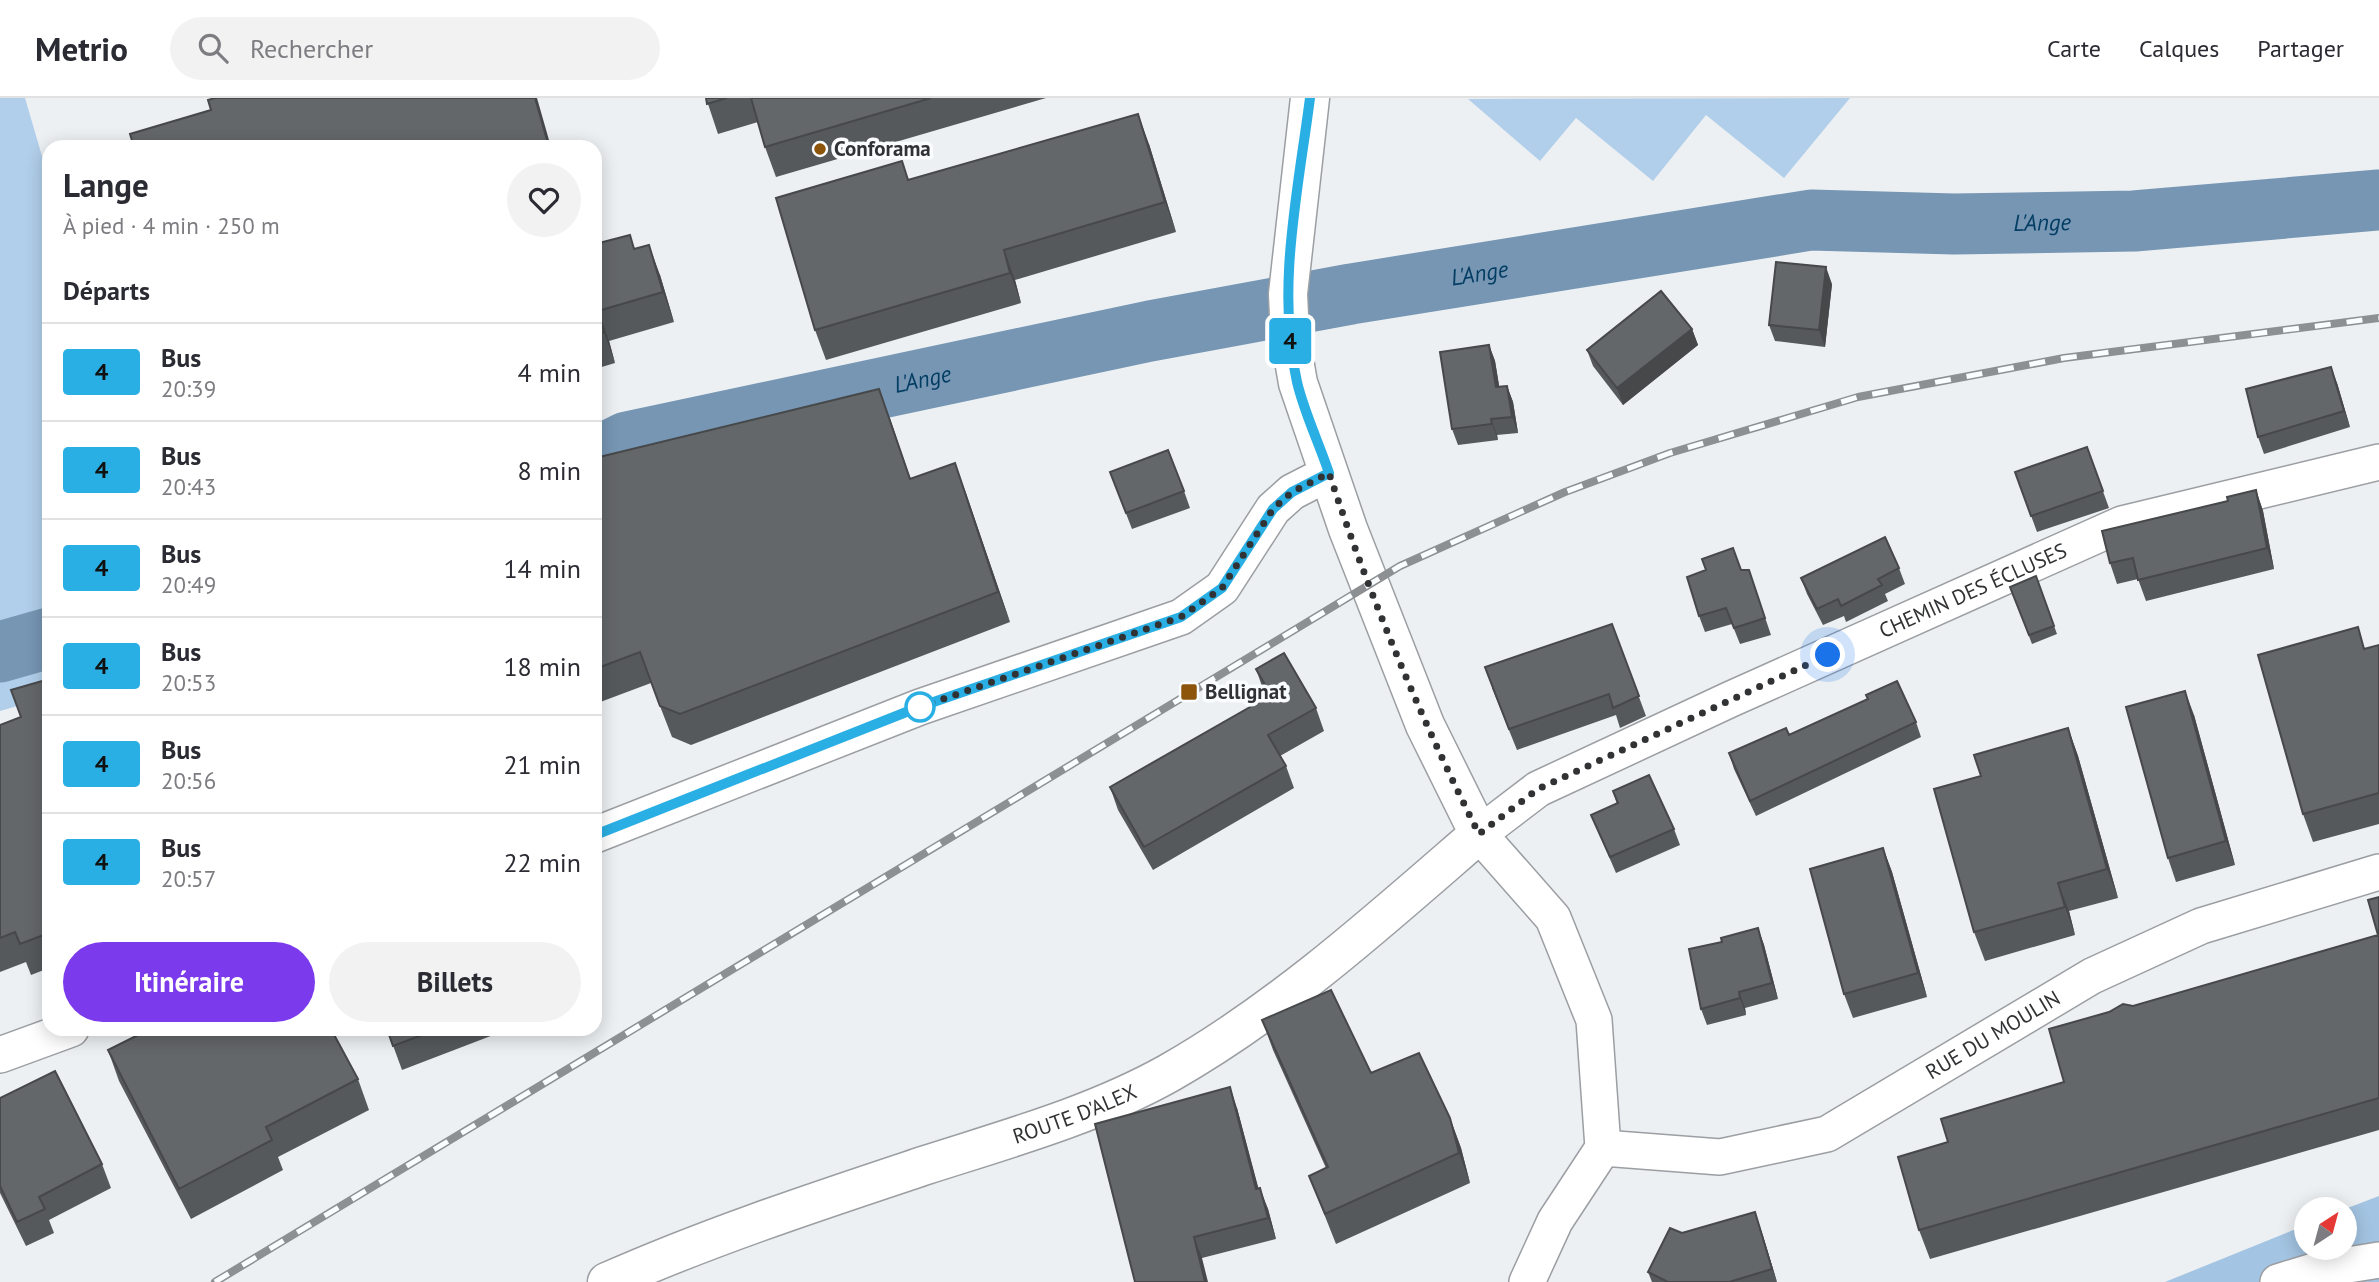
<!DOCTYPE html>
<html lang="fr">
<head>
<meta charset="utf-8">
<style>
	:root { --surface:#fff; --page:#f2f2f3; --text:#2b2b33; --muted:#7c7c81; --line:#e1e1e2; --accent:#7c3aed }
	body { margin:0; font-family:"PT Sans",sans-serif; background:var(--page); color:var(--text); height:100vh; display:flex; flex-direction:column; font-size:26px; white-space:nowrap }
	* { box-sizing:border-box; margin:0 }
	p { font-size:23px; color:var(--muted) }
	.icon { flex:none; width:38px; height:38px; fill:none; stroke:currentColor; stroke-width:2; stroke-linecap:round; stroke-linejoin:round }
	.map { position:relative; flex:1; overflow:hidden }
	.side { position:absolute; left:42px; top:42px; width:560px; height:896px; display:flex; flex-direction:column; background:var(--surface); border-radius:21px; box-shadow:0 4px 18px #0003 }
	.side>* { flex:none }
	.badge { padding:0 14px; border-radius:5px; font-size:24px; line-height:46px }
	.needle { width:46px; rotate:36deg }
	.tools { position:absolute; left:2294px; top:1099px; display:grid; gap:14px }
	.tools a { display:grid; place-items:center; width:63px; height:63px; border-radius:50%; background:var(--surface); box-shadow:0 4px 18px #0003; font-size:35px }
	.you { position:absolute; width:35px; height:35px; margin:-18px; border:5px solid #fff; border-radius:50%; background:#1a73e8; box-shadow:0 0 0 10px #1a73e833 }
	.map>.badge { position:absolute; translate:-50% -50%; box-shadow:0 0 0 4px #fff }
	h2 { padding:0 21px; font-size:26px; line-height:63px }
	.round { display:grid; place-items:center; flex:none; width:74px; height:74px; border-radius:37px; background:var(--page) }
	.overview { display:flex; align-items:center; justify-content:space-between; height:119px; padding:0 21px }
	h1 { font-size:33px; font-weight:700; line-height:52px }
	.action { display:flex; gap:14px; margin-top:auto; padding:14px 21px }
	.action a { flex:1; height:80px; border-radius:42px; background:var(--accent); color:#fff; font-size:28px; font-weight:700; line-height:80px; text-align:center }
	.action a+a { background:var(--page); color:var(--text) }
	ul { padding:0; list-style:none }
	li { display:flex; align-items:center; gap:21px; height:98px; padding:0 21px; border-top:2px solid var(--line) }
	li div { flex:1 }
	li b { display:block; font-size:26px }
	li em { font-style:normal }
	li .badge { min-width:77px; font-weight:700; text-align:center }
	header { display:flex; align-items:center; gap:42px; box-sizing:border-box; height:98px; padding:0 35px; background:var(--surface); border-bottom:2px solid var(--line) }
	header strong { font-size:33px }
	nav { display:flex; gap:38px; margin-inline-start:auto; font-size:24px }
	.search { width:490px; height:63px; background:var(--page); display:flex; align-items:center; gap:18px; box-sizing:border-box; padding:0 24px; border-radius:38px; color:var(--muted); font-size:26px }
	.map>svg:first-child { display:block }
</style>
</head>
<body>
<header>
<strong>Metrio</strong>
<div class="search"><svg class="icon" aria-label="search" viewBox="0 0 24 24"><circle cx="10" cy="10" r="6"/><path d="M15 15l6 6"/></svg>Rechercher</div>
<nav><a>Carte</a><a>Calques</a><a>Partager</a></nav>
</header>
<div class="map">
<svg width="2379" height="1184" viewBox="0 0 2379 1184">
	<rect width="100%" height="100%" fill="#ecf0f3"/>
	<path fill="#b1cfea" d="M0 0H25L49 82V599L0 613Z
		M1850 0 1784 80 1706 17 1653 83 1576 20 1540 63 1468 1Z"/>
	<path fill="#a3c4e2" d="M2379 1098V1184H2165L2306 1127V1150H2345V1111Z"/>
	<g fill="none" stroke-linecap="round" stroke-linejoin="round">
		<g stroke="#7696b3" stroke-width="61">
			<path id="s1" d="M595 360 627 344 1150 233 1351 196 1811 122 1954 126 2134 123 2379 102"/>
			<path d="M0 554 49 540"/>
		</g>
		<defs>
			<g id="street">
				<path d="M595 737 920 609 1181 519 1222 490 1273 411 1292 394 1329 375"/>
				<path d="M0 957 71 931"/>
				<path id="s2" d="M1603 1050 1720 1059 1827 1036 2092 878 2201 828 2379 774"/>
				<path id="s3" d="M1527 1184 1555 1123 1603 1050 1594 922 1553 820 1479 736 1538 691 1731 601 2122 426 2379 364"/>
				<path d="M2278 1184 2317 1172 2379 1162"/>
			</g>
			<g id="secondary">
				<path id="s4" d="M607 1184C711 1138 818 1103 926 1067 1007 1041 1094 1017 1169 975 1283 910 1381 821 1479 736L1425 627 1348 431 1298 285 1290 239 1288 196 1310 0"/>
			</g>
		</defs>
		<use href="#street" stroke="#9b9ea2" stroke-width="38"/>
		<use href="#secondary" stroke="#9b9ea2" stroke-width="41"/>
		<use href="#street" stroke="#fff" stroke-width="35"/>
		<use href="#secondary" stroke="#fff" stroke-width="38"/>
		<defs>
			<path id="rail" d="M215 1184 1400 468 1565 394 1670 355 1858 299 2064 260 2379 220"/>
		</defs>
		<use href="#rail" stroke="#8d9092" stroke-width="8"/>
		<use href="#rail" stroke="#fafdff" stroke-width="5" stroke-dasharray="16" stroke-linecap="butt"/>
	</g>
	<path fill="#56595b" d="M706 0H1046L776 79 765 49 758 24 718 36Z
		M1149 46 1176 134 1015 182 1021 205 826 262 815 232 909 82Z
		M595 146 635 150 660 177 674 224 609 243 615 265 595 271Z
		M1832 186 1825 249 1775 243 1769 227Z
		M1692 231 1698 247 1623 307 1593 268 1587 252Z
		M1489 247 1495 263 1499 288H1507L1513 304 1518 335 1497 337 1498 342 1458 347 1452 331Z
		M2337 285 2350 329 2264 356 2258 339Z
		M890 321 910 381 955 365 1010 524 691 647 672 639 651 585 595 606V360Z
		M2087 349 2109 410 2037 434 2015 374Z
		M1110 374 1184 393 1190 410 1132 431Z
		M2256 392 2263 413 2274 471 2146 503 2138 481 2117 486 2110 465 2228 403Z
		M1899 470 1905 486 1885 496 1888 503 1846 524 1844 518 1823 527 1807 496 1801 480Z
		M1741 472H1749L1771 537 1740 546 1732 526 1705 534 1699 518Z
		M2036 478 2057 536 2032 546 2010 489Z
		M1612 526 1646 618 1620 630 1616 617 1517 652 1492 590Z
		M2379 547V726L2313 744 2303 716Z
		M1256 571 1316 610 1324 633 1280 658 1286 668 1294 690 1153 772 1118 712 1110 689 1267 599 1264 594Z
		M49 581V870L31 877 26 864 0 874V627L21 619 11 592Z
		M2194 617 2235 767 2176 784 2168 760Z
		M1916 624 1921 639 1756 718 1734 671 1729 655 1789 637Z
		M2068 630 2078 658 2118 800 2069 813 2075 837 1985 863 1974 834Z
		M1613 693 1674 731 1680 747 1616 775 1591 717 1617 706Z
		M1883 750 1892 774 1927 899 1853 920 1844 896Z
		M2379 799V1032L1930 1161 1919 1132 1948 1044 2064 984 2133 908 2378 837Z
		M1758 830 1764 847 1778 901 1745 910 1746 917 1707 927 1701 911 1722 844Z
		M1262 922 1371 975 1450 1020 1461 1050 1470 1085 1336 1146 1309 1078 1326 1070 1273 952Z
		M387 931H509L402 972Z
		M108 952 358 981 369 1012 278 1059 283 1072 191 1121 119 983Z
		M0 1000 102 1066 111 1090 49 1122 54 1135 26 1148 0 1095Z
		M1237 1010 1258 1090 1268 1111 1276 1141 1202 1160 1135 1184Z
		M1755 1114 1763 1138 1777 1184H1652L1648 1174 1682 1135Z"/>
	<path fill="#46484a" d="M535 0H537L551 49H549Z
		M1138 16 1149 46 1176 134 1165 104Z
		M649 147 660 177 674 224 663 194Z
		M1004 152 1015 182 1021 205 1010 175Z
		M1826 169 1832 186 1825 249 1819 232Z
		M598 213 609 243 615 265 604 234Z
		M1692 231 1698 247 1623 307 1617 290Z
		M1489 247 1495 263 1502 305 1496 289Z
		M2331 269 2337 285 2350 329 2344 313Z
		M1507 288 1513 304 1518 335 1512 319Z
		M879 291 890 321 921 411 910 381Z
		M1491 321 1497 337 1498 342 1492 326Z
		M955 365 966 395 1010 524 998 494Z
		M2256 392 2263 413 2274 471 2267 450Z
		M2185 593 2194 617 2235 767 2226 743Z
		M2068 630 2078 658 2118 800 2107 771Z
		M1883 750 1892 774 1927 899 1918 875Z
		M2058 785 2069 813 2075 837 2065 809Z
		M1758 830 1764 847 1778 901 1772 885Z
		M1739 894 1745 910 1746 917 1740 900Z
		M1230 989 1237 1010 1264 1111 1256 1091Z
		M1450 1020 1461 1050 1470 1085 1459 1055Z
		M1260 1090 1268 1111 1276 1141 1268 1120Z
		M1755 1114 1763 1138 1777 1184 1772 1171Z
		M1194 1139 1202 1160 1208 1184H1205Z"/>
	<path fill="#64676a" stroke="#46484a" stroke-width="2" d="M215 0H535L549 49H134L130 36 211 12 208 2Z
		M706 0H727L707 6Z
		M751 0H931L765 49Z
		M1138 16 1165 104 1004 152 1010 175 815 232 776 100 902 63 908 82Z
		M630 137 634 151 649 147 663 194 598 213 604 234 595 237V146Z
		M1776 164 1826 169 1819 232 1769 227Z
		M1661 193 1692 231 1617 290 1587 252Z
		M1489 247 1496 289 1507 288 1512 319 1491 321 1492 326 1452 331 1440 254Z
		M2331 269 2344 313 2258 339 2246 291Z
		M879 291 910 381 955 365 998 494 680 616 660 608 640 554 595 571V360Z
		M2087 349 2103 393 2031 418 2015 374Z
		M1168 352 1184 393 1126 415 1110 374Z
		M2256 392 2267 450 2138 482 2133 460 2110 465 2102 433 2228 403 2227 399Z
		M1885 439 1899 470 1878 481 1882 487 1841 508 1838 501 1817 511 1801 480Z
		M1733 450 1741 472H1749L1765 520 1734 530 1726 510 1699 518 1687 479 1706 472 1702 461Z
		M2036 478 2054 528 2029 537 2010 489Z
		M1612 526 1639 598 1613 610 1609 596 1509 631 1485 569Z
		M2358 529 2364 551 2379 547V695L2303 716 2258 557Z
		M1284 555 1316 610 1268 637 1286 668 1144 749 1110 689 1271 597 1256 571Z
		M49 581V835L20 846 15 834 0 840V627L21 619 11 592Z
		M1897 583 1916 624 1750 703 1729 655 1786 630 1789 637 1868 601 1866 597Z
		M2185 593 2226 743 2168 760 2126 609Z
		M2068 630 2107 771 2058 785 2065 809 1974 834 1934 691 1981 678 1974 657Z
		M1649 677 1674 731 1610 759 1591 717 1618 705 1613 693Z
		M1883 750 1918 875 1844 896 1810 771Z
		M2379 799V1000L1919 1132 1898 1059 1948 1044 1941 1021 2064 984 2049 931 2109 914 2123 906 2133 908 2378 837 2368 802Z
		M1758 830 1772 885 1739 894 1740 900 1701 911 1689 851 1722 844 1721 840Z
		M1331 892 1371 975 1419 955 1450 1020 1459 1055 1325 1116 1309 1078 1328 1069 1262 922Z
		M150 931H331L358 981 266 1029 272 1042 179 1091 108 952Z
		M387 931H438L393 948Z
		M55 973 102 1066 39 1099 45 1111 17 1124 0 1088V1000Z
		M1230 989 1256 1091 1260 1090 1268 1120 1194 1139 1205 1184H1135L1095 1026Z
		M1755 1114 1772 1171 1729 1184H1668L1648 1174 1670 1130 1682 1135Z"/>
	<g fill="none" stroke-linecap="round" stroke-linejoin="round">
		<defs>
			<path id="line" d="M595 737 919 609 1181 519 1222 490 1273 411 1292 394 1329 375C1319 345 1304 314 1297 284 1276 191 1298 93 1310 0"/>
		</defs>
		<use href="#line" stroke="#fff" stroke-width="16"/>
		<use href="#line" stroke="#2aafe4" stroke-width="10"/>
		<path stroke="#313234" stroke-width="7" stroke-dasharray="0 12.6" d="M920 609 1181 519 1222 490 1273 411 1292 394 1329 375C1370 499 1420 619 1479 736L1538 691 1828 557"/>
	</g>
	<g fill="#8d550c" stroke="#fafdff" stroke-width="2.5">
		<circle cx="820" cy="51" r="7"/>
		<rect x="1180" y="585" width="18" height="18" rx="3.5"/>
	</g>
	<circle fill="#fff" stroke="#2aafe4" stroke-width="3.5" cx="920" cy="609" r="14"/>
	<g text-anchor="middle" stroke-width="7" stroke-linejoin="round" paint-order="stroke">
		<g font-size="21" font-weight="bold" fill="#313234" stroke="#fafdff" text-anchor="start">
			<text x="834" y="58">Conforama</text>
			<text x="1205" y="601">Bellignat</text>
		</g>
		<g font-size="21" fill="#313234" stroke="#fafdff">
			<text dy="7" stroke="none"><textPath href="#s3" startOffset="1057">CHEMIN DES ÉCLUSES</textPath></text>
			<text dy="7" stroke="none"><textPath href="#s2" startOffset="420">RUE DU MOULIN</textPath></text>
			<text dy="7" stroke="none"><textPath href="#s4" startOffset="497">ROUTE D'ALEX</textPath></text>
		</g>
		<g font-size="23" font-style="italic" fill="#033d63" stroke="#fafdff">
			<text dy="8" stroke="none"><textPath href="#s1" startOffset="1472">L'Ange</textPath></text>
			<text dy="8" stroke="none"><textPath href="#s1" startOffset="905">L'Ange</textPath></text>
			<text dy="8" stroke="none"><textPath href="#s1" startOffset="338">L'Ange</textPath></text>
		</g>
	</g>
</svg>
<div class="tools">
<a><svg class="needle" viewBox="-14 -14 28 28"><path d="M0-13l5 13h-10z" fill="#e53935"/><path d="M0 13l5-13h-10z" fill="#7c7c81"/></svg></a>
</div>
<div class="you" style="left:1828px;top:557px"></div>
<b class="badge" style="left:1290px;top:243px;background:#2aafe4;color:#111">4</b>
<section class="side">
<div class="overview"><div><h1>Lange</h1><p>À pied · 4 min · 250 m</p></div><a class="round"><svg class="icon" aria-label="heart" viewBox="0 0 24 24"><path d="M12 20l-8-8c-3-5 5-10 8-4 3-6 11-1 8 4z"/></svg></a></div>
<h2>Départs</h2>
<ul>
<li><span class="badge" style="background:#2aafe4;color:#111">4</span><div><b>Bus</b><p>20:39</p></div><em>4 min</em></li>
<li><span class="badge" style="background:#2aafe4;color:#111">4</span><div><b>Bus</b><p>20:43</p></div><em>8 min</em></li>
<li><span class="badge" style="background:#2aafe4;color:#111">4</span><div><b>Bus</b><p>20:49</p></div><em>14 min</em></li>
<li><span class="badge" style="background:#2aafe4;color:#111">4</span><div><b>Bus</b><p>20:53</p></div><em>18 min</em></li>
<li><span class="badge" style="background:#2aafe4;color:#111">4</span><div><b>Bus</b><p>20:56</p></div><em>21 min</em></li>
<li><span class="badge" style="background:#2aafe4;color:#111">4</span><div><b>Bus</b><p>20:57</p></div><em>22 min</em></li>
</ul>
<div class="action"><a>Itinéraire</a><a>Billets</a></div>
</section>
</div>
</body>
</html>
